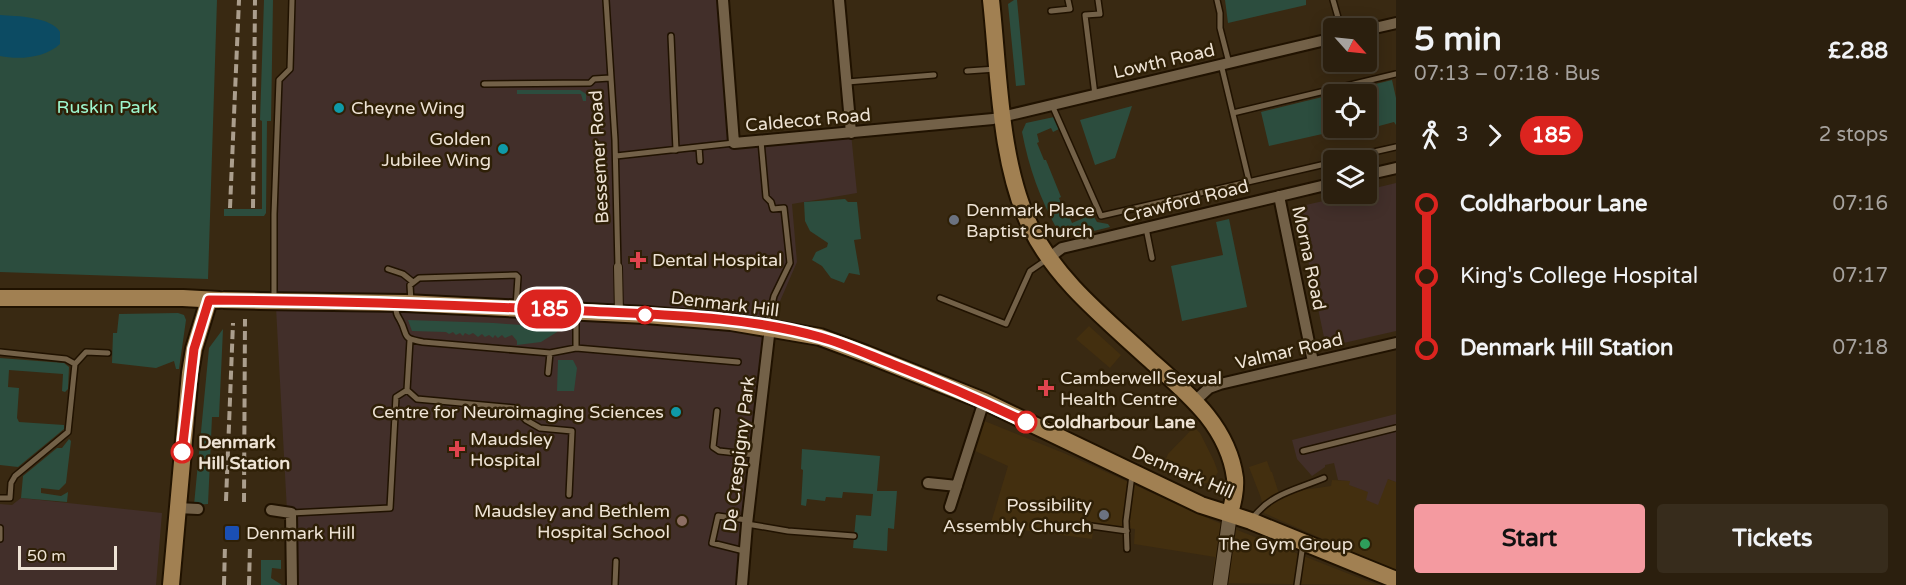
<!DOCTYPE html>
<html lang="en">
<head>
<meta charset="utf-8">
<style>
	:root { --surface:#2b1f0e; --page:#372c1c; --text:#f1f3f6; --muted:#a6a29e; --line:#473d2e; --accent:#f49aa0 }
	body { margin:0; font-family:"Varela Round",sans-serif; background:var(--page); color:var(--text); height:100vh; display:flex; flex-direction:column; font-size:22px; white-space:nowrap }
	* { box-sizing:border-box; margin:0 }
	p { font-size:20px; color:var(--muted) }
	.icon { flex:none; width:33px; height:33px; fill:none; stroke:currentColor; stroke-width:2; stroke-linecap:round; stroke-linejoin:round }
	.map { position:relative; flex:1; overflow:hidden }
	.drawer { display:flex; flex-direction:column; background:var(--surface); width:510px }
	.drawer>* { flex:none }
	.badge { padding:0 12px; border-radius:20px; font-size:21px; line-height:39px }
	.needle { width:39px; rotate:117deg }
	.fabs { position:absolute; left:1323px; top:18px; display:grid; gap:12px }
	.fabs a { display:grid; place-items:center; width:54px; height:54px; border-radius:6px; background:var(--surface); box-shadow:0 3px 15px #0003,0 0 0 2px var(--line); font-size:30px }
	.scale { position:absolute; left:18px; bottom:15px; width:99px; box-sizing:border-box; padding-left:6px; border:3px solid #eee3d5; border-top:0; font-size:16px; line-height:21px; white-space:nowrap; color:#eee3d5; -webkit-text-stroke:4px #2f2007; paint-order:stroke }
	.map>.badge { position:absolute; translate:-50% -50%; box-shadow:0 0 0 3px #fff }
	.legs { display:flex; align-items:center; gap:9px; height:66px; padding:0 18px; font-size:20px }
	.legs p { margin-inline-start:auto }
	.overview { display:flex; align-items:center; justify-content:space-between; height:102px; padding:0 18px }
	h1 { font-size:33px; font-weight:800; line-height:45px }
	.primary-button { display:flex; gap:12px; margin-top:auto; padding:12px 18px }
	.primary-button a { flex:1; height:69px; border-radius:6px; background:var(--accent); color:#111; font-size:24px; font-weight:800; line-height:69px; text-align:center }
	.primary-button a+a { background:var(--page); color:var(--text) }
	ul { padding:0 18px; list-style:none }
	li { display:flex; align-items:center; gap:21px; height:72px; font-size:22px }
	li i { display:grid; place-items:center; width:9px; height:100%; margin:0 8px; background:currentColor }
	li i::after { content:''; width:15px; height:15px; margin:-8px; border:4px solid; border-radius:50%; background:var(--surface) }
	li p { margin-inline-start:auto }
	li:first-child i { background:linear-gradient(#0000 50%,currentColor 0) }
	li:last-child i { background:linear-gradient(currentColor 50%,#0000 0) }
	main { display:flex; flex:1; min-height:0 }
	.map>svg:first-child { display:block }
</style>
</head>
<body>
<main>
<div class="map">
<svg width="1396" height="585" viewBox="0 0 1396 585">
	<rect width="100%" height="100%" fill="#392912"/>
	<path fill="#432f0f" d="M1089 326 1121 355 1110 368 1076 339Z
		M982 420 1066 454 1212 520 1377 585 1212 583 1215 557 1134 544 1135 529 1094 524 1092 539 990 526 1008 466 973 450Z
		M1194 427 1200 433 1214 461 1218 472 1212 482 1201 484 1163 466 1168 454Z
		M1267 461 1271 472H1272L1280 497 1296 491 1331 486 1332 480 1350 481V485L1369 492 1388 479 1396 482V571L1264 513 1261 498 1249 467Z"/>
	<path fill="#422f29" d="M1396 414V482L1388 479 1378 505 1366 500 1368 492 1349 485 1350 481 1338 480 1334 463 1325 465V467L1312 476 1297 459 1292 440Z"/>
	<path fill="#422f2a" d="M293 0H723L734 140 851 133 857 193 792 204 797 262 771 322 745 585H291L275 289 281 81 292 69Z
		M1396 183V331L1326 347 1297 207 1354 194H1366L1367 190Z
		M21 498 162 513 156 585H0V504L12 505Z"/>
	<path fill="#2c4d3e" d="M0 0H217L208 279 0 272Z
		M264 0H273L271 121H267L266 213 264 216H224V209H262V121L260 120Z
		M1014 0H1017L1025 85 1016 86 1008 4Z
		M1225 0H1306V5L1228 23Z
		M1392 80 1396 98V125L1394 122 1379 126 1378 121 1367 123 1366 94H1334V128H1349L1269 146 1261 112Z
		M517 90H580L586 94V101H583L581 94H517Z
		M1132 106 1115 158 1095 165 1080 120Z
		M1054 117 1059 129 1053 132 1051 128 1037 134 1039 142 1037 143 1044 160H1046L1061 197 1059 198 1066 217 1069 216 1072 223 1086 217 1085 212 1090 210 1097 222 1108 224 1110 227 1073 236 1058 231C1040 199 1029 168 1022 132L1026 123Z
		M845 199 848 202H857L861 239 854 240 860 275 849 273 844 283 831 278 822 266 812 260 816 252 827 247 828 243 810 231 805 221 804 202Z
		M1229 219 1247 307 1182 321 1171 266 1223 255 1216 222Z
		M178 313 184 315 186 320 179 369H176L174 361 156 368 112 363 113 333H117L119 314Z
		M408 320 494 323 557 328V332L541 342 517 345V341L512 335 505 338 502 335 498 338 495 335 493 338 489 335 485 337 482 334 478 337 473 333 469 335 465 333 463 336 460 333 456 335 453 332 449 334 446 332 412 331Z
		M223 329 219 417H212L208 504 194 505 209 348Z
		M0 358 64 363 69 367 68 389 65 392 62 391 63 374 9 370 8 387 19 388 17 418 19 422 64 425V429L18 467 0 465Z
		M558 360H573L577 368 574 391H557Z
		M69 439 71 441 66 483 59 490 41 488V493L61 496 68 492 67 502 21 498 23 476 57 448H62Z
		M802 449 880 456 877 491H897L894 529 888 528 887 551 853 548 856 515 871 516 873 494 843 492 842 498 826 497 825 501 807 499 806 506 801 505 803 470 801 469Z
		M261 560H281V569L272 568 271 578 282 585H261Z"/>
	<path fill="#0c4b63" d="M0 15C16 16 52 17 60 32V44C45 58 19 60 0 56Z"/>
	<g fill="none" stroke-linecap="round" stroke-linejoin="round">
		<defs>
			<path id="service" d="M606 0 615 140 618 267
				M1217 0 1220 13V28L1229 63
				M1333 0 1341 28
				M1051 11 1070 9 1068 0
				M671 36 676 150
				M1221 64 1249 181
				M967 71 996 69
				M847 82 934 75
				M484 84 590 83 594 79 610 78
				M1095 95 1085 15 1100 14 1098 0
				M1052 105 1101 216 1334 162
				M1233 113 1396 74
				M761 141 766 197 771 202 773 209 784 208 790 263 774 296 767 325
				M699 147 700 161
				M616 156 734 143
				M1338 160 1396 147
				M1146 228 1152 258
				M388 269 403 274 413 282
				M940 298 1006 324 1030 271 1046 260
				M274 300V214L279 80 290 69 292 0
				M411 302 410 285 419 278 516 275 518 277 516 307
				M396 307C396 314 397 315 400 320 409 336 400 338 423 342L550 353 576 348 738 362
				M576 348V313
				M0 352 66 359 75 364 68 432 15 476 11 483 10 498H0
				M75 364 86 352 108 353
				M548 373 550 353
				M407 390 417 399 515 408 526 420 540 428 572 431 569 495
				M717 411 713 447 719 451 755 455
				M1303 451 1396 428
				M291 513 390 508 396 397 407 390 410 340
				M1252 519C1271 493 1296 490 1324 478
				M747 524 788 531 854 536
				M1091 526 1127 531
				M0 528V539
				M1127 549 1126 521 1132 475
				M744 551 712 543 718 516 747 520
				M615 585 616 561
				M1297 585 1303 544"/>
			<path id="pedestrian" d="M618 267 619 313"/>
			<path id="minor" d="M723 0 734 143 993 119 1334 38
				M839 0 851 133
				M1366 30 1396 23
				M1366 175 1396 168
				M1279 196 1313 362
				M1050 257 1062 248 1334 183
				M1195 401 1209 388 1220 384 1396 343
				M928 483 957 486
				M950 507 984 401
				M177 508 198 509
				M271 510 291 513 292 585
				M742 585 747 524 770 327"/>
			<path id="tertiary" d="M1220 585 1230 514"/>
			<path id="primary" d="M991 0C999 71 999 163 1031 228 1057 281 1106 319 1149 359 1186 392 1228 425 1235 478 1236 490 1233 502 1230 514
				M0 298H183L219 300
				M261 301 405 303 646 315 731 322 820 337 866 354 984 401 1201 505 1251 521 1396 580
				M171 585 190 373 194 349 209 300"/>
		</defs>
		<use href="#service" stroke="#201200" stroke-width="8"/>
		<use href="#pedestrian" stroke="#201200" stroke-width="10"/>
		<use href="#minor" stroke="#201200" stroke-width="14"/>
		<use href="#tertiary" stroke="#201200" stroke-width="16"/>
		<use href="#primary" stroke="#201200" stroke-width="20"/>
		<use href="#service" stroke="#736148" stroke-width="5"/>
		<use href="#pedestrian" stroke="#736148" stroke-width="8"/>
		<use href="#minor" stroke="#736148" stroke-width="10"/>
		<use href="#tertiary" stroke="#736148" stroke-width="14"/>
		<use href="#primary" stroke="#a18052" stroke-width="16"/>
		<path stroke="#ab9e8d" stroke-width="4" stroke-dasharray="9 4.5" stroke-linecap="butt" d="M230 208 239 0
			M253 208 255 0
			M226 501 233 323
			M244 502 245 319
			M224 585 225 545
			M249 585 250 545"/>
		<defs>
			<path id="primary-bridge" d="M223 300 261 301"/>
		</defs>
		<use href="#primary-bridge" stroke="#201200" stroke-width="20" stroke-linecap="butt"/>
		<use href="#primary-bridge" stroke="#a18052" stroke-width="16"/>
	</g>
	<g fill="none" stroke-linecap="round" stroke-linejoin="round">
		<defs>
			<path id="line-1" d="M182 452 194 349 209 300C335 301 460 305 586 311 663 315 745 316 820 337 845 344 869 355 892 364 938 382 982 401 1026 422"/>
		</defs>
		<use href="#line-1" stroke="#fff" stroke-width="14"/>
		<use href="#line-1" stroke="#dc241f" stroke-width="9"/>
	</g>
	<g fill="#0f9aa8" stroke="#2f2007" stroke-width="2">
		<circle cx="339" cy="108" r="6"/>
		<circle cx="503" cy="149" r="6"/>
		<circle cx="676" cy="412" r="6"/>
	</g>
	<g fill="#6b7280" stroke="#2f2007" stroke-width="2">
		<circle cx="954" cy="220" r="6"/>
		<circle cx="1104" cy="515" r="6"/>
	</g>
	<g fill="#e0444e" stroke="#2f2007" stroke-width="2">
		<path d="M635 251h6v6h6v6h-6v6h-6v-6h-6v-6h6z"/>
		<path d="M1043 379h6v6h6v6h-6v6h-6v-6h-6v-6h6z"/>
		<path d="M454 440h6v6h6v6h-6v6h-6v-6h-6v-6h6z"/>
	</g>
	<g fill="#fff" stroke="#dc241f" stroke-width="3">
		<circle cx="645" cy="315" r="8"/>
		<circle cx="1026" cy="422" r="10"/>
		<circle cx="182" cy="452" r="10"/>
	</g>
	<circle fill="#8d6e63" stroke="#2f2007" stroke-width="2" cx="682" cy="521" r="6"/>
	<rect fill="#1a4fb4" stroke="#2f2007" stroke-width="2" x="224" y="525" width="16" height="16" rx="3"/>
	<circle fill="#2e9e5b" stroke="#2f2007" stroke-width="2" cx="1365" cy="544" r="6"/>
	<g text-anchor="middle" stroke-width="5" stroke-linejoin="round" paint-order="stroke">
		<g font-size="18" fill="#eee3d5" stroke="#2f2007">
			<text transform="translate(1164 61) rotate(-13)" y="6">Lowth Road</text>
			<text transform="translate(808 120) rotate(-5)" y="6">Caldecot Road</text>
			<text transform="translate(599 157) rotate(-93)" y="6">Bessemer Road</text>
			<text transform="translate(1186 201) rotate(-14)" y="6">Crawford Road</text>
			<text transform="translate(1309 258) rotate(78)" y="6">Morna Road</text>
			<text transform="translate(725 304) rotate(7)" y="6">Denmark Hill</text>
			<text transform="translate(1289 351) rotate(-13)" y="6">Valmar Road</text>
			<text transform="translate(739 454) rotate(-83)" y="6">De Crespigny Park</text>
			<text transform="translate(1183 472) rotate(23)" y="6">Denmark Hill</text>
		</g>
		<g font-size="18" fill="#9ef7cf" stroke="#2f2007">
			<text x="107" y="113">Ruskin Park</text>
		</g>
		<g font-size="18" fill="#eee3d5" stroke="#2f2007" text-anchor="start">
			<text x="351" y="114">Cheyne Wing</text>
			<text x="491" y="145" text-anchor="end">Golden<tspan x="491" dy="21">Jubilee Wing</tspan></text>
			<text x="966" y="216">Denmark Place<tspan x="966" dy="21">Baptist Church</tspan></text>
			<text x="652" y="266">Dental Hospital</text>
			<text x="1060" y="384">Camberwell Sexual<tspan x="1060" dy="21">Health Centre</tspan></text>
			<text x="664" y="418" text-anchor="end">Centre for Neuroimaging Sciences</text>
			<text x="470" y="445">Maudsley<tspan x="470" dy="21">Hospital</tspan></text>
			<text x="1092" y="511" text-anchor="end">Possibility<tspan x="1092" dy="21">Assembly Church</tspan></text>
			<text x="670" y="517" text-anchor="end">Maudsley and Bethlem<tspan x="670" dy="21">Hospital School</tspan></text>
			<text x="246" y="539">Denmark Hill</text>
			<text x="1353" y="550" text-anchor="end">The Gym Group</text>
		</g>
		<g font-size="18" font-weight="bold" fill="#eee3d5" stroke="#2f2007" text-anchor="start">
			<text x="1042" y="428">Coldharbour Lane</text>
			<text x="198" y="448">Denmark<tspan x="198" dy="21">Hill Station</tspan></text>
		</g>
	</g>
</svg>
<div class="fabs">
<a><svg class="needle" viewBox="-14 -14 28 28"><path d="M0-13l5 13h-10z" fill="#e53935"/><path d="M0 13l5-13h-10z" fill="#a6a29e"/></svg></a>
<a><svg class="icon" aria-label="locate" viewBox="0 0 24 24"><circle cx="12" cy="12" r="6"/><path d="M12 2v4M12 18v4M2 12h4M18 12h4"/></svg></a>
<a><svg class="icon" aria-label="layers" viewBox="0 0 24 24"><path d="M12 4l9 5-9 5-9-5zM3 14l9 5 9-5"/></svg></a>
</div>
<div class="scale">50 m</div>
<b class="badge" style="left:549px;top:309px;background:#dc241f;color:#fff">185</b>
</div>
<section class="drawer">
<div class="overview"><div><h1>5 min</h1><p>07:13 – 07:18 · Bus</p></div><b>£2.88</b></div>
<div class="legs"><svg class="icon" aria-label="walk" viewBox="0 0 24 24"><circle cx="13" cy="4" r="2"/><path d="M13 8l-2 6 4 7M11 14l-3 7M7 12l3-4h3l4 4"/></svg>3<svg class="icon" aria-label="forward" viewBox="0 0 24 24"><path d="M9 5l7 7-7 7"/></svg><b class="badge" style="background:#dc241f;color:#fff">185</b><p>2 stops</p></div>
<ul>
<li><i style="color:#dc241f"></i><b>Coldharbour Lane</b><p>07:16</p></li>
<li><i style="color:#dc241f"></i><span>King's College Hospital</span><p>07:17</p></li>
<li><i style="color:#dc241f"></i><b>Denmark Hill Station</b><p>07:18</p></li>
</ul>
<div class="primary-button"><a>Start</a><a>Tickets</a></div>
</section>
</main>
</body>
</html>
